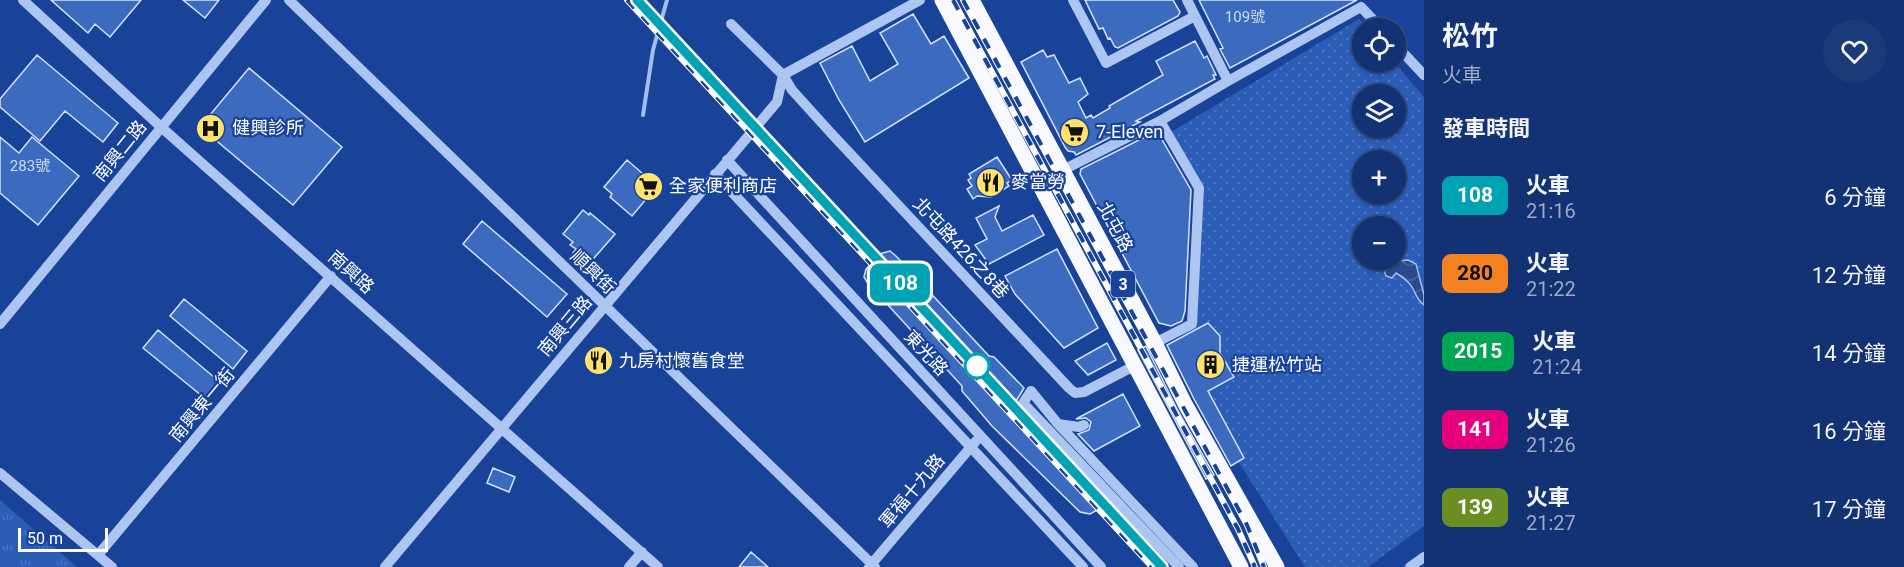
<!DOCTYPE html>
<html lang="zh-TW">
<head>
<meta charset="utf-8">
<style>
	:root { --surface:#123273; --page:#1b3a78; --text:#f1f3f6; --muted:#9caac4; --line:#314d85 }
	body { margin:0; font-family:Roboto,"Noto Sans TC",sans-serif; background:var(--page); color:var(--text); height:100vh; display:flex; flex-direction:column; font-size:22px; white-space:nowrap }
	* { box-sizing:border-box; margin:0 }
	p { font-size:20px; color:var(--muted) }
	.icon { flex:none; width:33px; height:33px; fill:none; stroke:currentColor; stroke-width:2; stroke-linecap:round; stroke-linejoin:round }
	.map { position:relative; flex:1; overflow:hidden }
	.sheet { display:flex; flex-direction:column; background:var(--surface); width:480px }
	.sheet>* { flex:none }
	.badge { padding:0 12px; border-radius:9px; font-size:21px; line-height:39px }
	.tools { position:absolute; left:1352px; top:18px; display:grid; gap:12px }
	.tools a { display:grid; place-items:center; width:54px; height:54px; border-radius:50%; background:var(--surface); box-shadow:0 2px 4px #0004,0 0 0 2px var(--line); font-size:30px }
	.scale { position:absolute; left:18px; bottom:15px; width:90px; box-sizing:border-box; padding-left:6px; border:3px solid #fff; border-top:0; font-size:16px; line-height:21px; white-space:nowrap; color:#fff; -webkit-text-stroke:4px #184399; paint-order:stroke }
	.map>.badge { position:absolute; translate:-50% -50%; box-shadow:0 0 0 3px #fff }
	h2 { padding:0 18px; font-size:22px; line-height:54px }
	.round { display:grid; place-items:center; flex:none; width:63px; height:63px; border-radius:32px; background:var(--page) }
	.head { display:flex; align-items:center; justify-content:space-between; height:102px; padding:0 18px }
	h1 { font-size:28px; font-weight:700; line-height:45px }
	ul { padding:0; list-style:none }
	li { display:flex; align-items:center; gap:18px; height:78px; padding:0 18px }
	li div { flex:1 }
	li b { display:block; font-size:22px }
	li em { font-style:normal }
	li .badge { min-width:66px; font-weight:700; text-align:center }
	main { display:flex; flex:1; min-height:0 }
	.map>svg:first-child { display:block }
</style>
</head>
<body>
<main>
<div class="map">
<svg width="1424" height="567" viewBox="0 0 1424 567">
	<defs>
		<pattern id="grass-tufts" width="24" height="20" patternUnits="userSpaceOnUse" patternTransform="scale(1.5)"><rect width="24" height="20" fill="#2b5cb6"/><path d="M3 7l-1-3M5 7V3M7 7l1-3M15 17l-1-3M17 17v-4M19 17l1-3" fill="none" stroke="#4b74c1"/></pattern>
		<pattern id="park-dots" width="8" height="8" patternUnits="userSpaceOnUse" patternTransform="scale(1.5)"><rect width="8" height="8" fill="#2b5cb6"/><path d="M2 2h.1M6 6h.1" fill="none" stroke="#4b74c1" stroke-width="1.8" stroke-linecap="round"/></pattern>
		<pattern id="water-waves" width="16" height="10" patternUnits="userSpaceOnUse" patternTransform="scale(1.5)"><rect width="16" height="10" fill="#2a4a8b"/><path d="M0 5q4-4 8 0t8 0" fill="none" stroke="#4a659c"/></pattern>
	</defs>
	<rect width="100%" height="100%" fill="#184399"/>
	<path fill="url(#grass-tufts)" d="M0 500 77 567H0Z"/>
	<path fill="url(#park-dots)" fill-rule="evenodd" d="M1359 19 1367 28H1362V62H1394L1424 97V526L1368 567H1305L1167 349 1191 329 1199 188 1171 132ZM1362 94H1395V128H1362ZM1362 160H1395V194H1362ZM1362 226H1395V260H1362Z"/>
	<path fill="url(#water-waves)" stroke="#9fbef4" stroke-width="1.5" d="M1395 254 1398 261 1408 260 1416 264 1424 295V305C1417 300 1416 294 1412 287 1409 282 1401 276 1396 273L1392 278 1386 276 1384 270 1385 264 1381 260H1395Z"/>
	<g fill="none" stroke-linecap="round" stroke-linejoin="round">
		<path stroke="#9fbef4" stroke-width="4" d="M643 115 653 50 667 0"/>
	</g>
	<path fill="#3c6abe" stroke="#d4e2fc" stroke-width="1.5" d="M51 0H141L110 37 95 24 88 33Z
		M183 0H219L205 18Z
		M1085 0H1173L1180 12 1178 16 1118 48 1115 47 1110 38 1108 39 1103 28 1099 29Z
		M1199 0H1357L1230 68 1220 49 1223 48Z
		M913 14 931 44 944 36 969 78 865 142 839 100 820 63 852 46 870 81 898 64 880 33Z
		M1195 41 1204 58 1207 56 1216 75H1213L1215 79 1136 121 1140 122 1076 155 1074 152 1068 151 1065 147 1021 62 1043 50 1047 57 1054 55 1069 83 1080 78 1088 94 1078 102 1086 118 1091 115 1093 118 1110 108 1109 106 1163 75 1156 61Z
		M37 55 118 123 103 142 65 111 40 141 0 107V99Z
		M249 68 342 147 293 205 200 127Z
		M1157 131 1191 190 1185 311 1182 321 1171 326 1159 323 1080 174 1081 169Z
		M0 137 19 153 32 137 79 176 38 225 0 193Z
		M997 157 1012 180 1007 183 1009 186 991 197 977 196 973 199 967 189 972 186 968 180 971 178 969 174Z
		M627 160 657 186 632 216 610 197 612 194 604 187Z
		M999 206 995 217 1002 231 1033 215 1044 235 989 264 975 245 987 239 976 218Z
		M583 210 589 215 590 213 615 234 588 265 573 253 576 249 570 245 573 242 563 234Z
		M482 221 567 294 547 317 463 244Z
		M1057 249 1098 328 1064 348 1015 294 1005 276Z
		M890 251 897 257 989 356 994 357 1024 388 1016 401 1017 408 1107 502 1101 508 1090 514 1080 512 992 426 962 391V386L867 282 864 277 866 269 877 257 875 255Z
		M184 299 247 351 233 369 170 316Z
		M1208 323 1220 336V353L1234 377 1208 391 1244 458 1231 466 1194 399 1167 345Z
		M158 330 221 383 207 400 143 348Z
		M1107 343 1116 360 1088 375 1075 361Z
		M1146 346 1177 409 1214 475 1206 479 1138 350Z
		M1123 394 1140 426 1094 451 1078 434 1089 430 1091 422 1086 418 1076 419Z
		M493 468 515 477 509 492 487 483Z
		M751 552 768 567H739Z"/>
	<g fill="none" stroke-linecap="round" stroke-linejoin="round">
		<path stroke="#acc5f1" stroke-width="10" d="M23 0 161 127 658 567
			M289 0 875 567
			M1073 0 1106 63 1195 16
			M1187 0 1228 81
			M731 24 783 75 920 0
			M1395 44 1424 75
			M783 75 792 90 830 132 1069 388 1075 393 1084 392 1134 366
			M727 160 1101 567
			M1063 170 1160 121 1228 81 1361 7 1381 28
			M715 174 1083 567
			M0 324 266 0
			M1155 343 1192 324 1199 188 1160 121
			M1058 424 1079 427 1084 425
			M0 473 112 567
			M98 555 331 276
			M385 567 777 102 783 75
			M629 567 642 552
			M869 567 976 441
			M1179 567 1023 403 1031 391 1058 424 1193 567
			M1410 567 1424 557"/>
		<path stroke="#f7f9ff" stroke-width="15" d="M942 0 1241 567
			M972 0 1155 343 1185 404 1277 567"/>
		<defs>
			<path id="rail" d="M627 0 1152 567
				M953 0 1238 529 1255 567
				M963 0 1247 525 1264 567"/>
		</defs>
		<use href="#rail" stroke="#fff" stroke-width="6"/>
		<use href="#rail" stroke="#184399" stroke-width="4" stroke-dasharray="11" stroke-linecap="butt"/>
	</g>
	<g fill="none" stroke-linecap="round" stroke-linejoin="round">
		<defs>
			<path id="line" d="M637 0 1162 567"/>
		</defs>
		<use href="#line" stroke="#fff" stroke-width="14"/>
		<use href="#line" stroke="#00a3b4" stroke-width="9"/>
	</g>
	<defs>
		<symbol id="hospital-disc" viewBox="-11 -11 22 22"><circle r="9.5" fill="#ffe36d" stroke="#184399"/><path d="M-5-5h3v3.5h4V-5h3V5h-3V1.5h-4V5h-3Z" fill="#111"/></symbol>
		<symbol id="supermarket-disc" viewBox="-11 -11 22 22"><circle r="9.5" fill="#ffe36d" stroke="#184399"/><path d="M-6-5.5h2.5l.6 2H6L4.5 2H-2.5L-4.4-4H-6ZM-1.5 3.2a1.3 1.3 0 1 0 .1 0ZM3 3.2a1.3 1.3 0 1 0 .1 0Z" fill="#111"/></symbol>
		<symbol id="restaurant-disc" viewBox="-11 -11 22 22"><circle r="9.5" fill="#ffe36d" stroke="#184399"/><path d="M-5-6h1v4h1v-4h1v4h1v-4h1v5L-1.5 .5V6h-2V.5L-5-1ZM5-6V6H3V1.5H1.5Q1.5-4 5-6Z" fill="#111"/></symbol>
		<symbol id="building-disc" viewBox="-11 -11 22 22"><circle r="9.5" fill="#ffe36d" stroke="#184399"/><path d="M-4-6H4V6H1V3H-1V6H-4ZM-2.5-4.3h1.7v1.8h-1.7ZM.8-4.3h1.7v1.8H.8ZM-2.5-1h1.7V.8h-1.7ZM.8-1h1.7V.8H.8Z" fill="#111"/></symbol>
	</defs>
	<g fill-rule="evenodd">
		<use href="#hospital-disc" x="194" y="112" width="33" height="33"/>
		<use href="#supermarket-disc" x="1058" y="116" width="33" height="33"/>
		<use href="#restaurant-disc" x="974" y="166" width="33" height="33"/>
		<use href="#supermarket-disc" x="632" y="170" width="33" height="33"/>
		<use href="#restaurant-disc" x="582" y="344" width="33" height="33"/>
		<use href="#building-disc" x="1194" y="348" width="33" height="33"/>
	</g>
	<circle fill="#fff" stroke="#00a3b4" stroke-width="3" cx="977" cy="366" r="12"/>
	<g text-anchor="middle" stroke-width="4.5" stroke-linejoin="round" paint-order="stroke">
		<g font-size="15" fill="#cedaef">
			<text x="1245" y="22">109號</text>
			<text x="30" y="171">283號</text>
		</g>
		<rect fill="#184399" stroke="#bac7e0" stroke-width="1.5" x="1111" y="271" width="24" height="26" rx="4.5"/>
		<g font-size="16" font-weight="bold" fill="#fff">
			<text x="1123" y="290">3</text>
		</g>
		<g font-size="18" fill="#fff" stroke="#184399" text-anchor="start">
			<text x="232" y="134">健興診所</text>
			<text x="1096" y="138">7-Eleven</text>
			<text x="1011" y="188">麥當勞</text>
			<text x="669" y="192">全家便利商店</text>
			<text x="619" y="367">九房村懷舊食堂</text>
			<text x="1232" y="371">捷運松竹站</text>
		</g>
		<g font-size="18" fill="#fff" stroke="#184399">
			<text transform="translate(120 151) rotate(-51)" y="6">南興二路</text>
			<text transform="translate(1115 227) rotate(62)" y="6">北屯路</text>
			<text transform="translate(961 248) rotate(47)" y="6">北屯路426之8巷</text>
			<text transform="translate(351 272) rotate(42)" y="6">南興路</text>
			<text transform="translate(593 272) rotate(44)" y="6">順興街</text>
			<text transform="translate(565 326) rotate(-50)" y="6">南興三路</text>
			<text transform="translate(926 353) rotate(47)" y="6">東光路</text>
			<text transform="translate(202 405) rotate(-50)" y="6">南興東一街</text>
			<text transform="translate(912 491) rotate(-50)" y="6">軍福十九路</text>
		</g>
	</g>
</svg>
<div class="tools">
<a><svg class="icon" aria-label="locate" viewBox="0 0 24 24"><circle cx="12" cy="12" r="6"/><path d="M12 2v4M12 18v4M2 12h4M18 12h4"/></svg></a>
<a><svg class="icon" aria-label="layers" viewBox="0 0 24 24"><path d="M12 4l9 5-9 5-9-5zM3 14l9 5 9-5"/></svg></a>
<a>+</a>
<a>−</a>
</div>
<div class="scale">50 m</div>
<b class="badge" style="left:900px;top:283px;background:#00a3b4;color:#fff">108</b>
</div>
<section class="sheet">
<div class="head"><div><h1>松竹</h1><p>火車</p></div><a class="round"><svg class="icon" aria-label="heart" viewBox="0 0 24 24"><path d="M12 20l-8-8c-3-5 5-10 8-4 3-6 11-1 8 4z"/></svg></a></div>
<h2>發車時間</h2>
<ul>
<li><span class="badge" style="background:#00a3b4;color:#fff">108</span><div><b>火車</b><p>21:16</p></div><em>6 分鐘</em></li>
<li><span class="badge" style="background:#f58220;color:#111">280</span><div><b>火車</b><p>21:22</p></div><em>12 分鐘</em></li>
<li><span class="badge" style="background:#00a651;color:#fff">2015</span><div><b>火車</b><p>21:24</p></div><em>14 分鐘</em></li>
<li><span class="badge" style="background:#e6007e;color:#fff">141</span><div><b>火車</b><p>21:26</p></div><em>16 分鐘</em></li>
<li><span class="badge" style="background:#6b8e23;color:#fff">139</span><div><b>火車</b><p>21:27</p></div><em>17 分鐘</em></li>
</ul>
</section>
</main>
</body>
</html>
